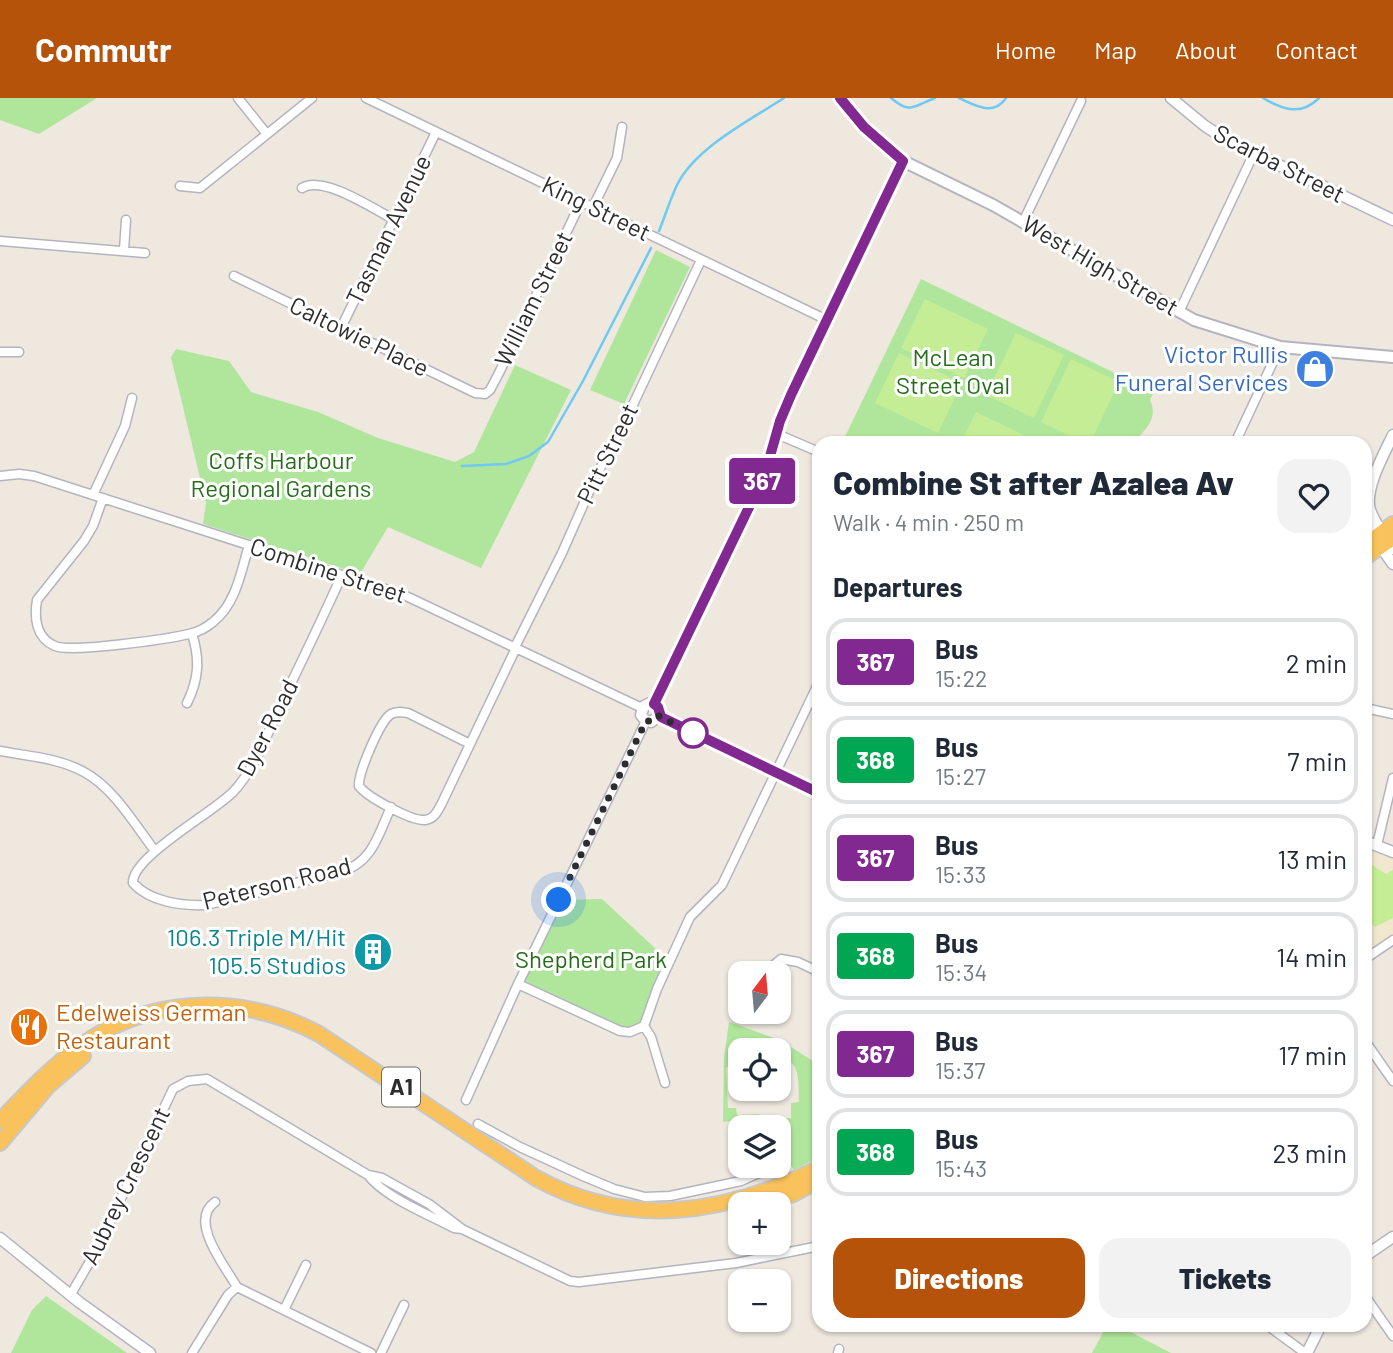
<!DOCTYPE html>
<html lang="en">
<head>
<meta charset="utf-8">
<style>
	:root { --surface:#fff; --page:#f2f2f3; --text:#1f2937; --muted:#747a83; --line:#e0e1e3; --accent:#b45309 }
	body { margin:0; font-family:Barlow,sans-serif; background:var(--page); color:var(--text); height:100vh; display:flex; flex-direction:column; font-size:26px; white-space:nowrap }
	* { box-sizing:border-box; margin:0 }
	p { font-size:23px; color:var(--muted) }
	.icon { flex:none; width:38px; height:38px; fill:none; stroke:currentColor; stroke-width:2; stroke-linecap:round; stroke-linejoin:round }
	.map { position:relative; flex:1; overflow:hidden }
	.drawer { position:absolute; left:812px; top:338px; width:560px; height:896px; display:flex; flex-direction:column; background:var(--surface); border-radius:21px; box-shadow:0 2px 5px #0004 }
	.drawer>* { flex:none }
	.badge { padding:0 14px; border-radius:5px; font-size:24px; line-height:46px }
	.needle { width:46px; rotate:16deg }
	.controls { position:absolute; left:728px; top:863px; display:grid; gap:14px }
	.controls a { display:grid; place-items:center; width:63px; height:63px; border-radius:14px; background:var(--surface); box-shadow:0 2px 5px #0004; font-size:35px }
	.you { position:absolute; width:35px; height:35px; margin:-18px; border:5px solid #fff; border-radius:50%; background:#1a73e8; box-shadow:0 0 0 10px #1a73e833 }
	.map>.badge { position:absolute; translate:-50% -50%; box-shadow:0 0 0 4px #fff }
	h2 { padding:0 21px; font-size:26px; line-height:63px }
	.round { display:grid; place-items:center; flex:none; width:74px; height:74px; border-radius:21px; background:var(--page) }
	.head { display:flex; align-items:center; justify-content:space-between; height:119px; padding:0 21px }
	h1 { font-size:33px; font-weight:800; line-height:52px }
	.action { display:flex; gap:14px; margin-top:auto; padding:14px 21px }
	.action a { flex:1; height:80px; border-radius:21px; background:var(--accent); color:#fff; font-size:28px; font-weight:800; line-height:80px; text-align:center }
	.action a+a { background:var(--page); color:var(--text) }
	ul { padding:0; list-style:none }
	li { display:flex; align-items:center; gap:21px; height:88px; margin:0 14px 10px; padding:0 7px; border:4px solid var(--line); border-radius:21px }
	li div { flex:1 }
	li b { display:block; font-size:26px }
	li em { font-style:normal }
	li .badge { min-width:77px; font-weight:700; text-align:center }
	header { display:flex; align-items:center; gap:42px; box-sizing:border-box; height:98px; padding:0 35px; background:var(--accent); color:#fff }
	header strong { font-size:33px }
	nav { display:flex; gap:38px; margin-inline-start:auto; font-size:24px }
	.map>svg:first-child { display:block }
</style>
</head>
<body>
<header>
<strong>Commutr</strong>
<nav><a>Home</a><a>Map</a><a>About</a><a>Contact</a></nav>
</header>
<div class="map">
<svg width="1393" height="1255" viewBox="0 0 1393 1255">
	<rect width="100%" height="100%" fill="#eee8df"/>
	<path fill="#f0e7ce" d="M1365 743 1393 754V842L1365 861Z"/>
	<path fill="#b0e69b" d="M0 0H97L39 36 0 22Z
		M656 152 690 169 624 306 590 292Z
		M921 181 1154 294 1150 302C1159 321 1145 332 1133 345H842Z
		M176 251 229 263 251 294 318 314 378 340 455 364 474 354 515 267 571 292 481 470 388 429 360 476 203 426 206 405 171 259Z
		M602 801 670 864 644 928 630 934 518 886 559 802Z
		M729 924 780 942 819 967V1059L794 1072 779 1051V1029H769L768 1018H775L776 1021 791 1020V1005L799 1004C798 986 802 962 779 959V952H740V960L735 961 726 970 728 1010H736L737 1017 759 1016 762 1029H740V1036L738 1022 723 1024 724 960Z
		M46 1198 127 1255H11L32 1212Z
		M1107 1227H1117L1171 1255H1092Z"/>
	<path fill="#c4ed96" d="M925 201 988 231 964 280 901 250Z
		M1016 235 1064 257 1034 320 986 297Z
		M899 255 962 285 938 335 875 305Z
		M1071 261 1119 284 1090 345H1085L1041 324Z
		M976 314 1024 337 1020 345H961Z
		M1365 756 1366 763 1386 776 1393 772V820L1375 829 1372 826V820H1367L1365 826Z"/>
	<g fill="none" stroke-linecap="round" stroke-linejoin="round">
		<path stroke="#70c9f2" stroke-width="2.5" d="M891 0C911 17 913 8 935 0
			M959 0C975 7 993 19 1006 0
			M1263 0C1283 12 1301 18 1319 0
			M659 133C665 118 670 102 677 87 695 50 750 22 784 0
			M462 368 506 366 529 358 548 344 583 283 651 150"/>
		<defs>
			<path id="minor" d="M238 0 266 35
				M366 0 827 222
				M180 88 200 90 312 0
				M302 90C323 77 372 110 393 121
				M593 109 617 60 622 29
				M1023 124 1081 3
				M0 143 145 155
				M124 152 126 122
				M234 178 475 295 485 296 490 292 499 275 581 104
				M1179 214 1254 55
				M341 230 436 34
				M0 254H19
				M777 336 819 354
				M1235 345 1280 249
				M0 378 19 376 34 378 404 497 642 610
				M93 397 125 328 132 300
				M103 400 93 428 84 443 37 502C34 520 36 540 55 548 71 555 168 541 189 536 198 534 206 530 213 524 236 506 241 474 249 447
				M342 477C322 521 301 565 280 608 267 637 255 670 234 693 216 713 131 759 133 785 150 804 182 808 206 807L341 774C373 764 378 737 391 709
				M515 549 562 455 596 378 622 330 701 162
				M187 605C199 581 200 561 192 536
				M1365 610 1393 616
				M470 646 408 615C402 614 397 613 391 616 380 623 358 675 359 688 367 699 411 723 425 722 434 721 437 714 441 707L516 550
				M0 653C27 658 59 660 84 674 114 690 135 727 155 753
				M1377 747 1393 680
				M1365 861 1393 842
				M768 875 770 870 781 861 798 864 819 874
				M518 886 620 933 630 934 644 928 657 891 690 819 722 787 819 584
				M644 928 651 939 665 985
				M1365 943 1393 983
				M466 1002 518 886 646 623
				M478 1026 520 1049 583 1078 614 1091 645 1099 670 1098 741 1083 770 1070 782 1074 789 1086
				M368 1077 382 1080 429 1106 462 1131 570 1183 579 1184 736 1165 819 1148
				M215 1104C188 1123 225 1168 237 1189
				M237 1189 371 1255
				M71 1196 96 1153 173 991 188 983 207 981 368 1077C384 1099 430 1117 454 1130L462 1131
				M1365 1198 1393 1238
				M284 1212 306 1167
				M1267 1227 1305 1255
				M192 1255 228 1197 237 1189
				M381 1255 404 1207
				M838 1255 839 1251"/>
			<path id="tertiary" d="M1171 0 1205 28 1227 42 1393 122
				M1393 337C1384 356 1364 391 1370 412 1375 426 1385 439 1393 451
				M1365 427 1393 466
				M654 606 765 376 780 323 791 297 903 63
				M654 606 650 605 644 608 641 617 645 622 651 624 659 618
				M659 618 819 695
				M1365 743 1393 754
				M0 1140 79 1204 150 1255
				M1365 1158 1393 1139
				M1307 1255 1321 1227"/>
			<path id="secondary" d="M840 0 864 29 903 63 993 107 1194 222 1280 249 1393 259"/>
			<path id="trunk" d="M1365 447 1393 426
				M1365 459 1393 440
				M0 1023C26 996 52 968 82 947 152 897 245 896 319 936L536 1080C630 1132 726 1116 819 1070
				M0 1045 48 988 83 958
				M764 1106 793 1096 819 1082"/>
		</defs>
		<use href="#minor" stroke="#b3b4c0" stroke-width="11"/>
		<use href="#tertiary" stroke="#b3b4c0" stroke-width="13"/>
		<use href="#secondary" stroke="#b3b4c0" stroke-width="14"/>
		<use href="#trunk" stroke="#c8c8c8" stroke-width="18"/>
		<use href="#minor" stroke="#fff" stroke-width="8"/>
		<use href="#tertiary" stroke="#fff" stroke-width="10"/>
		<use href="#secondary" stroke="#fff" stroke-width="10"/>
		<use href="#trunk" stroke="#fac25c" stroke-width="14"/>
	</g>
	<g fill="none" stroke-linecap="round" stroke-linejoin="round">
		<defs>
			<path id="line" d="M819 695 661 619 658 609 654 606 765 376 780 323 791 297 903 63 864 29 840 0"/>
		</defs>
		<use href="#line" stroke="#fff" stroke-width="16"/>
		<use href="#line" stroke="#812990" stroke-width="10"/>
		<path stroke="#2d2d2d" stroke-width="7" stroke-dasharray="0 12.6" d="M559 802 646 623H654L659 618 701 639 693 635"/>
	</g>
	<defs>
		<symbol id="shop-disc" viewBox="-11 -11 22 22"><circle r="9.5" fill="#3f7fe0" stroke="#fff"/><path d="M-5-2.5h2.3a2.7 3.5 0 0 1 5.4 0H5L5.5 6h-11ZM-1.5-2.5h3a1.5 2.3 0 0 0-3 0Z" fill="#fff"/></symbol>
		<symbol id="building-disc" viewBox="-11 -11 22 22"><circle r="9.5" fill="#0f9aa8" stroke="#fff"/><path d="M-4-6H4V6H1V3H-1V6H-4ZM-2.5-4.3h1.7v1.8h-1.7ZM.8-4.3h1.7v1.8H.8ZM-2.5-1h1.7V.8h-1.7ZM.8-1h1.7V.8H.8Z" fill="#fff"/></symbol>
		<symbol id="restaurant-disc" viewBox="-11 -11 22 22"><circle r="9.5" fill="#e8710a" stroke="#fff"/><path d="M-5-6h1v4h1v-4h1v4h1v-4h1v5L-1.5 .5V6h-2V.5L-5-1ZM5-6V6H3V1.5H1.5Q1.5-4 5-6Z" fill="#fff"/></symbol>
	</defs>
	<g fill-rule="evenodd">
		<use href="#shop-disc" x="1293" y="249" width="44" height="44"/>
		<use href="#building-disc" x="351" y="832" width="44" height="44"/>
		<use href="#restaurant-disc" x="7" y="907" width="44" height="44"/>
	</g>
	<circle fill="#fff" stroke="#812990" stroke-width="3.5" cx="693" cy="635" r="14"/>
	<g text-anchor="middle" stroke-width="6" stroke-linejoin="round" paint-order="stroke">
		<rect fill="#fff" stroke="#6c6c6c" stroke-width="2" x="382" y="969.5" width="38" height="39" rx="5"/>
		<g font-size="23" font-weight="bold" fill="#2d2d2d">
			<text x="401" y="997">A1</text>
		</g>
		<g font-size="24" fill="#2d2d2d" stroke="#fff">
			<text transform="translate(1279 66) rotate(27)" y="8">Scarba Street</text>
			<text transform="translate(596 111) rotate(26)" y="8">King Street</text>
			<text transform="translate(389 132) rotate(-64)" y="8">Tasman Avenue</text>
			<text transform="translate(1100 168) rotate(30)" y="8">West High Street</text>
			<text transform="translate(534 201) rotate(-64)" y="8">William Street</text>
			<text transform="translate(359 239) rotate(26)" y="8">Caltowie Place</text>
			<text transform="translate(608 356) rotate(-64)" y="8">Pitt Street</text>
			<text transform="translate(328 473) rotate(18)" y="8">Combine Street</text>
			<text transform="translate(268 630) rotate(-63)" y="8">Dyer Road</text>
			<text transform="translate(277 786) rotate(-14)" y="8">Peterson Road</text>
			<text transform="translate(126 1088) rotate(-64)" y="8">Aubrey Crescent</text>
		</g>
		<g font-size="24" fill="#366cbe" stroke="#fff" text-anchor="end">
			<text x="1288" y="265">Victor Rullis<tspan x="1288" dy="28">Funeral Services</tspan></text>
		</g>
		<g font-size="24" fill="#266d19" stroke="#fff">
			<text x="953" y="268">McLean<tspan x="953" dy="28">Street Oval</tspan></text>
			<text x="281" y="371">Coffs Harbour<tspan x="281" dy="28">Regional Gardens</tspan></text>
			<text x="591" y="870">Shepherd Park</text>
		</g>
		<g font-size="24" fill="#0d838f" stroke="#fff" text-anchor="end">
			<text x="346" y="848">106.3 Triple M/Hit<tspan x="346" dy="28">105.5 Studios</tspan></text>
		</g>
		<g font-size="24" fill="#c56008" stroke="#fff" text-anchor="start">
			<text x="56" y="923">Edelweiss German<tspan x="56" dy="28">Restaurant</tspan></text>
		</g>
	</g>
</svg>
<div class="controls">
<a><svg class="needle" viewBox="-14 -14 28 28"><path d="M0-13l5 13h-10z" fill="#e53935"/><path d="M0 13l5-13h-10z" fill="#747a83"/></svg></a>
<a><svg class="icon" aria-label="locate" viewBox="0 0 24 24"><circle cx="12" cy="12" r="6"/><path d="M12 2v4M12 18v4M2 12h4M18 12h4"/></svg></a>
<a><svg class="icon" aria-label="layers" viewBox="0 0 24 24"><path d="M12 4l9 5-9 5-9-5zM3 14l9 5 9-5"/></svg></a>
<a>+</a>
<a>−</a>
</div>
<div class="you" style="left:559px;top:802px"></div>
<b class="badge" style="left:762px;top:383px;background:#812990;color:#fff">367</b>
<section class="drawer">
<div class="head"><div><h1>Combine St after Azalea Av</h1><p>Walk · 4 min · 250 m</p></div><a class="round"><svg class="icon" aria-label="heart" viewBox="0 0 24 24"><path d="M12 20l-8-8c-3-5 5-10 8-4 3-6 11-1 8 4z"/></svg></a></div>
<h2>Departures</h2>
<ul>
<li><span class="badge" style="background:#812990;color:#fff">367</span><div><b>Bus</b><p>15:22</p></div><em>2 min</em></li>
<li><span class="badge" style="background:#00a651;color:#fff">368</span><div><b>Bus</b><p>15:27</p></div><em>7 min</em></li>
<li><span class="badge" style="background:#812990;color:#fff">367</span><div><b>Bus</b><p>15:33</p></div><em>13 min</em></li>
<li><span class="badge" style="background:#00a651;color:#fff">368</span><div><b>Bus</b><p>15:34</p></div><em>14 min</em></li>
<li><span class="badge" style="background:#812990;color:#fff">367</span><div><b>Bus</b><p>15:37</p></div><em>17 min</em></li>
<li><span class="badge" style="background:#00a651;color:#fff">368</span><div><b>Bus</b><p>15:43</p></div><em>23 min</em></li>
</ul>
<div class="action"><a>Directions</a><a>Tickets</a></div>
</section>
</div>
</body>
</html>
